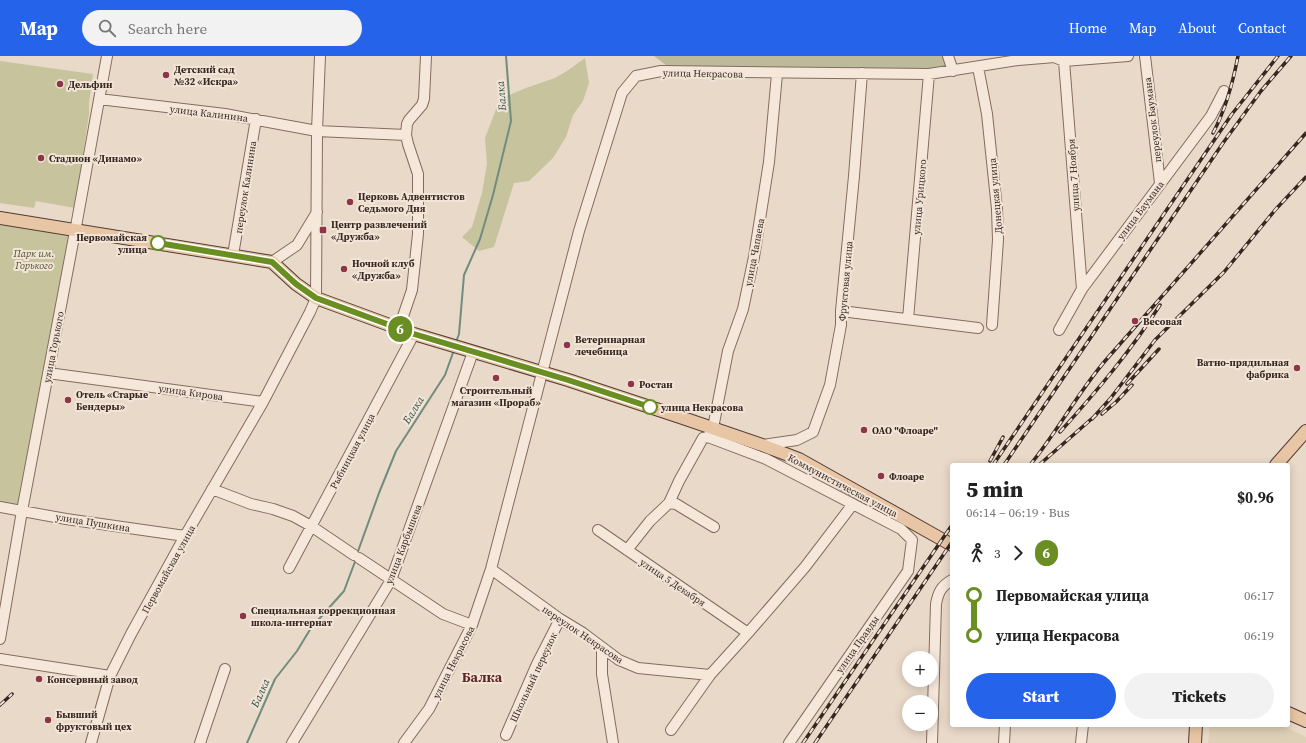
<!DOCTYPE html>
<html lang="en">
<head>
<meta charset="utf-8">
<style>
	:root { --surface:#fff; --page:#f2f2f2; --text:#222; --muted:#767676; --accent:#2563eb }
	body { margin:0; font-family:"Source Serif 4",serif; background:var(--page); color:var(--text); height:100vh; display:flex; flex-direction:column; font-size:15px; white-space:nowrap }
	* { box-sizing:border-box; margin:0 }
	p { font-size:13px; color:var(--muted) }
	.icon { flex:none; width:22px; height:22px; fill:none; stroke:currentColor; stroke-width:2; stroke-linecap:round; stroke-linejoin:round }
	.map { position:relative; flex:1; overflow:hidden }
	.panel { position:absolute; left:950px; top:407px; width:340px; height:264px; display:flex; flex-direction:column; background:var(--surface); border-radius:4px; box-shadow:0 2px 10px #0003 }
	.panel>* { flex:none }
	.badge { padding:0 8px; border-radius:13px; font-size:14px; line-height:26px }
	.controls { position:absolute; left:902px; top:595px; display:grid; gap:8px }
	.controls a { display:grid; place-items:center; width:36px; height:36px; border-radius:50%; background:var(--surface); box-shadow:0 2px 10px #0003; font-size:20px }
	.map>.badge { position:absolute; translate:-50% -50%; box-shadow:0 0 0 2px #fff }
	.legs { display:flex; align-items:center; gap:6px; height:44px; padding:0 16px; font-size:13px }
	.legs p { margin-inline-start:auto }
	.overview { display:flex; align-items:center; justify-content:space-between; height:68px; padding:0 16px }
	h1 { font-size:22px; font-weight:800; line-height:30px }
	.action { display:flex; gap:8px; margin-top:auto; padding:8px 16px }
	.action a { flex:1; height:46px; border-radius:24px; background:var(--accent); color:#fff; font-size:16px; font-weight:800; line-height:46px; text-align:center }
	.action a+a { background:var(--page); color:var(--text) }
	ul { padding:0 16px; list-style:none }
	li { display:flex; align-items:center; gap:14px; height:40px; font-size:15px }
	li i { display:grid; place-items:center; width:6px; height:100%; margin:0 5px; background:currentColor }
	li i::after { content:''; width:10px; height:10px; margin:-5px; border:3px solid; border-radius:50%; background:var(--surface) }
	li p { margin-inline-start:auto }
	li:first-child i { background:linear-gradient(#0000 50%,currentColor 0) }
	li:last-child i { background:linear-gradient(currentColor 50%,#0000 0) }
	header { display:flex; align-items:center; gap:24px; box-sizing:border-box; height:56px; padding:0 20px; background:var(--accent); color:#fff }
	header strong { font-size:19px }
	nav { display:flex; gap:22px; margin-inline-start:auto; font-size:14px }
	.search { width:280px; height:36px; background:var(--page); display:flex; align-items:center; gap:10px; box-sizing:border-box; padding:0 14px; border-radius:22px; color:var(--muted); font-size:15px }
	.map>svg:first-child { display:block }
</style>
</head>
<body>
<header>
<strong>Map</strong>
<div class="search"><svg class="icon" aria-label="search" viewBox="0 0 24 24"><circle cx="10" cy="10" r="6"/><path d="M15 15l6 6"/></svg>Search here</div>
<nav><a>Home</a><a>Map</a><a>About</a><a>Contact</a></nav>
</header>
<div class="map">
<svg width="1306" height="687" viewBox="0 0 1306 687">
	<rect width="100%" height="100%" fill="#e9d9c8"/>
	<path fill="#ded0b7" d="M1210 669H1281L1306 681V687H1208Z"/>
	<path fill="#c6c39d" d="M585 2 589 27 583 45 573 59 566 81 553 102 529 125 514 127 494 191 479 195 462 181 472 171 482 137 487 108 485 82 500 43 526 32 555 22 567 15Z
		M0 5 93 18 89 47V58L75 152 36 145 34 152 0 147Z
		M0 162 71 174 20 450 0 448Z"/>
	<path fill="#bcba9b" d="M654 0H942L946 12 671 13Z"/>
	<g fill="none" stroke-linecap="round" stroke-linejoin="round">
		<path stroke="#708c7f" stroke-width="2" d="M456 286 459 278 464 219 480 183 493 139 511 65 506 0
			M357 498 379 437 396 395 445 319 454 294
			M247 687 275 623 297 595 311 572 344 535 356 503"/>
		<defs>
			<path id="minor" d="M948 0 953 15
				M1145 0 1160 127
				M1064 5 1082 233
				M978 11 987 58 997 153 998 184 992 269
				M777 18 769 106 754 201 743 253 728 295 713 372 708 381 766 403 901 473 912 484 908 515 789 687
				M99 43 225 58 317 75 406 79
				M233 199 256 63
				M272 206 297 189 317 156
				M841 255 978 272
				M908 263 929 18
				M399 272 412 234 418 178V118L408 88 406 79 407 68 409 64 422 49 424 43 426 0
				M1059 274 1082 233 1211 60 1224 35
				M48 317 263 346
				M762 389 797 384 813 376 830 329 841 269V255L854 120 862 17
				M212 433 251 448 273 453 293 460 311 470 354 499
				M669 447 679 425 703 382 708 381
				M0 451 66 463 185 480
				M598 474 748 577
				M627 494 650 465 669 447 676 448 714 471
				M359 502 443 558 472 569
				M289 512 414 278
				M491 513 560 563 583 577 619 604 638 612 710 619
				M0 583 22 455 77 165 107 0
				M602 592V618L613 687
				M0 603 110 620
				M671 674 710 619 748 577 805 511 853 448
				M506 679 537 608 560 563
				M91 687 110 620 131 578 185 480 263 346 310 256 316 242 317 75 320 0
				M200 687 225 613
				M292 687 391 524 473 296
				M404 687 429 653 472 569 491 513 579 175 622 37 636 20 661 15 929 18 1018 4 1043 2 1054 1 1064 5 1128 0
				M932 687 936 548C938 537 941 530 952 524
				M1004 687 1005 669
				M1081 687 1083 669"/>
			<path id="major" d="M0 162 272 206 296 228 316 242 414 278 568 324 680 361 762 389 799 403 952 489
				M1276 409 1306 375
				M1288 657 1306 665
				M1195 687 1196 669"/>
		</defs>
		<use href="#minor" stroke="#836c5f" stroke-width="12"/>
		<use href="#major" stroke="#523b33" stroke-width="14"/>
		<use href="#minor" stroke="#f5e8db" stroke-width="10"/>
		<use href="#major" stroke="#e8c6a5" stroke-width="12"/>
		<defs>
			<path id="rail" d="M1213 77C1226 53 1233 26 1238 0
				M1127 328 1159 293
				M1102 358 1116 346 1132 329
				M1092 363 1110 343 1155 284 1224 216 1276 153 1306 121
				M1060 376C1096 336 1131 295 1160 249
				M990 405 1003 381
				M993 409 1232 58 1278 0
				M1004 409 1223 87 1261 35 1291 0
				M1030 409C1057 376 1077 338 1105 305L1306 77
				M1039 409 1096 359
				M0 649 12 638
				M803 687 952 469
				M815 687 952 486"/>
		</defs>
		<use href="#rail" stroke="#362721" stroke-width="3.5"/>
		<use href="#rail" stroke="#f2e5d7" stroke-width="2" stroke-dasharray="6" stroke-linecap="butt"/>
	</g>
	<g fill="none" stroke-linecap="round" stroke-linejoin="round">
		<defs>
			<path id="line-1" d="M158 187 272 206 296 228 316 242 414 278 568 324 650 351"/>
		</defs>
		<use href="#line-1" stroke="#fff" stroke-width="9"/>
		<use href="#line-1" stroke="#6b8e23" stroke-width="6"/>
	</g>
	<g fill="#8c3647" stroke="#f2e5d7" stroke-width="1.5">
		<circle cx="166" cy="19" r="4"/>
		<circle cx="60" cy="28" r="4"/>
		<circle cx="41" cy="102" r="4"/>
		<circle cx="350" cy="146" r="4"/>
		<rect x="319" y="170" width="8" height="8" rx="2"/>
		<circle cx="344" cy="213" r="4"/>
		<circle cx="1135" cy="265" r="4"/>
		<circle cx="567" cy="289" r="4"/>
		<circle cx="1297" cy="312" r="4"/>
		<circle cx="496" cy="322" r="4"/>
		<circle cx="631" cy="328" r="4"/>
		<circle cx="68" cy="344" r="4"/>
		<circle cx="864" cy="374" r="4"/>
		<circle cx="881" cy="420" r="4"/>
		<circle cx="243" cy="560" r="4"/>
		<circle cx="39" cy="623" r="4"/>
		<circle cx="48" cy="664" r="4"/>
	</g>
	<g fill="#fff" stroke="#6b8e23" stroke-width="2">
		<circle cx="158" cy="187" r="7"/>
		<circle cx="650" cy="351" r="7"/>
	</g>
	<g text-anchor="middle" stroke-width="4" stroke-linejoin="round" paint-order="stroke">
		<g font-size="10" font-weight="bold" fill="#362721" stroke="#f2e5d7" text-anchor="start">
			<text x="174" y="17">Детский сад<tspan x="174" dy="12">№32 «Искра»</tspan></text>
			<text x="68" y="32">Дельфин</text>
			<text x="49" y="106">Стадион «Динамо»</text>
			<text x="358" y="144">Церковь Адвентистов<tspan x="358" dy="12">Седьмого Дня</tspan></text>
			<text x="331" y="172">Центр развлечений<tspan x="331" dy="12">«Дружба»</tspan></text>
			<text x="352" y="211">Ночной клуб<tspan x="352" dy="12">«Дружба»</tspan></text>
			<text x="1143" y="269">Весовая</text>
			<text x="575" y="287">Ветеринарная<tspan x="575" dy="12">лечебница</tspan></text>
			<text x="1289" y="310" text-anchor="end">Ватно-прядильная<tspan x="1289" dy="12">фабрика</tspan></text>
			<text x="639" y="332">Ростан</text>
			<text x="496" y="338" text-anchor="middle">Строительный<tspan x="496" dy="12">магазин «Прораб»</tspan></text>
			<text x="76" y="342">Отель «Старые<tspan x="76" dy="12">Бендеры»</tspan></text>
			<text x="872" y="378">ОАО "Флоаре"</text>
			<text x="889" y="424">Флоаре</text>
			<text x="251" y="558">Специальная коррекционная<tspan x="251" dy="12">школа-интернат</tspan></text>
			<text x="47" y="627">Консервный завод</text>
			<text x="56" y="662">Бывший<tspan x="56" dy="12">фруктовый цех</tspan></text>
		</g>
		<g font-size="10" fill="#362721" stroke="#f2e5d7">
			<text transform="translate(703 17) rotate(1)" y="4">улица Некрасова</text>
			<text transform="translate(209 57) rotate(7)" y="4">улица Калинина</text>
			<text transform="translate(1152 64) rotate(-97)" y="4">переулок Баумана</text>
			<text transform="translate(1073 119) rotate(-94)" y="4">улица 7 Ноября</text>
			<text transform="translate(245 131) rotate(-81)" y="4">переулок Калинина</text>
			<text transform="translate(995 140) rotate(-95)" y="4">Донецкая улица</text>
			<text transform="translate(919 141) rotate(-85)" y="4">улица Урицкого</text>
			<text transform="translate(1140 154) rotate(-53)" y="4">улица Баумана</text>
			<text transform="translate(754 196) rotate(-79)" y="4">улица Чапаева</text>
			<text transform="translate(845 225) rotate(-85)" y="4">Фруктовая улица</text>
			<text transform="translate(53 291) rotate(-79)" y="4">улица Горького</text>
			<text transform="translate(191 336) rotate(8)" y="4">улица Кирова</text>
			<text transform="translate(352 395) rotate(-62)" y="4">Рыбницкая улица</text>
			<text transform="translate(843 429) rotate(28)" y="4">Коммунистическая улица</text>
			<text transform="translate(93 466) rotate(9)" y="4">улица Пушкина</text>
			<text transform="translate(403 488) rotate(-69)" y="4">улица Карбышева</text>
			<text transform="translate(168 513) rotate(-61)" y="4">Первомайская улица</text>
			<text transform="translate(673 526) rotate(34)" y="4">улица 5 Декабря</text>
			<text transform="translate(583 578) rotate(34)" y="4">переулок Некрасова</text>
			<text transform="translate(857 588) rotate(-55)" y="4">улица Правды</text>
			<text transform="translate(453 606) rotate(-63)" y="4">улица Некрасова</text>
			<text transform="translate(533 621) rotate(-65)" y="4">Школьный переулок</text>
		</g>
		<g font-size="10" font-weight="bold" fill="#362721" stroke="#f2e5d7" text-anchor="end">
			<text x="147" y="185">Первомайская<tspan x="147" dy="12">улица</tspan></text>
			<text x="661" y="355" text-anchor="start">улица Некрасова</text>
		</g>
		<g font-size="10" font-style="italic" fill="#4d502a" stroke="#f2e5d7">
			<text x="34" y="201">Парк им.<tspan x="34" dy="12">Горького</tspan></text>
		</g>
		<g font-size="11" font-style="italic" fill="#32544b" stroke="#f2e5d7">
			<text transform="translate(501 40) rotate(-95)" y="4">Балка</text>
			<text transform="translate(413 354) rotate(-58)" y="4">Балка</text>
			<text transform="translate(260 637) rotate(-66)" y="4">Балка</text>
		</g>
		<g font-size="14" font-weight="bold" fill="#5d2625" stroke="#f2e5d7">
			<text x="482" y="626">Балка</text>
		</g>
	</g>
</svg>
<div class="controls">
<a>+</a>
<a>−</a>
</div>
<b class="badge" style="left:400px;top:273px;background:#6b8e23;color:#fff">6</b>
<section class="panel">
<div class="overview"><div><h1>5 min</h1><p>06:14 – 06:19 · Bus</p></div><b>$0.96</b></div>
<div class="legs"><svg class="icon" aria-label="walk" viewBox="0 0 24 24"><circle cx="13" cy="4" r="2"/><path d="M13 8l-2 6 4 7M11 14l-3 7M7 12l3-4h3l4 4"/></svg>3<svg class="icon" aria-label="forward" viewBox="0 0 24 24"><path d="M9 5l7 7-7 7"/></svg><b class="badge" style="background:#6b8e23;color:#fff">6</b></div>
<ul>
<li><i style="color:#6b8e23"></i><b>Первомайская улица</b><p>06:17</p></li>
<li><i style="color:#6b8e23"></i><b>улица Некрасова</b><p>06:19</p></li>
</ul>
<div class="action"><a>Start</a><a>Tickets</a></div>
</section>
</div>
</body>
</html>
